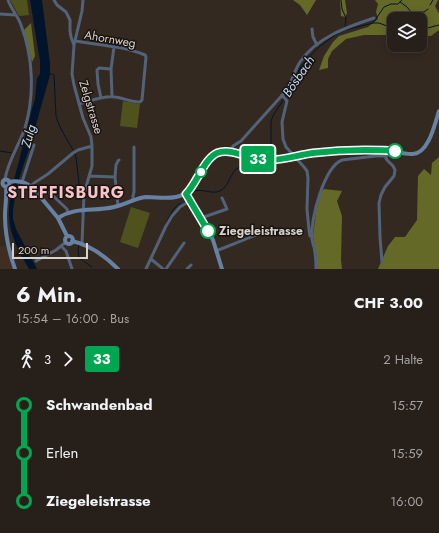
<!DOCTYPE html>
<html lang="de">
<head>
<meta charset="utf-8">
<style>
	:root { --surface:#271f19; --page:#332c26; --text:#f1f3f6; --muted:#a4a2a2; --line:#433d38 }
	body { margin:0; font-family:Jost,sans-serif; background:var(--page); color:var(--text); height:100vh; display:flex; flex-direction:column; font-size:15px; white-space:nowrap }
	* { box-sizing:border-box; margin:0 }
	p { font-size:13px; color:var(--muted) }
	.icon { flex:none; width:22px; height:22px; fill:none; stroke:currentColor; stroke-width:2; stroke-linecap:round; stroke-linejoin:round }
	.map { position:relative; height:269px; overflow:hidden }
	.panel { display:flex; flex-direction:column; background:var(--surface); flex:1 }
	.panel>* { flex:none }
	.badge { padding:0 8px; border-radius:3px; font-size:14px; line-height:26px }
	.tools { position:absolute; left:387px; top:12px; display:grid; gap:8px }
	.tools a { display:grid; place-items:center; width:40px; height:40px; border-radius:8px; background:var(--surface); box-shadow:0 2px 10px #0003,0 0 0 1px var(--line); font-size:20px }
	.scale { position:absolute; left:12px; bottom:10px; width:76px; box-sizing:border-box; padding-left:4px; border:2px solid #d9d1cc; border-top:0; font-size:11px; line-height:14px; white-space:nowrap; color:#d9d1cc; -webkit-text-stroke:3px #18130f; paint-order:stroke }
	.map>.badge { position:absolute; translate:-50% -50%; box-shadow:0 0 0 2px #fff }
	.legs { display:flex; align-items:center; gap:6px; height:44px; padding:0 16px; font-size:13px }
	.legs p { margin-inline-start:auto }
	.summary { display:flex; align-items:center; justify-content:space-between; height:68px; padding:0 16px }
	h1 { font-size:22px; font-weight:700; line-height:30px }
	ul { padding:0 16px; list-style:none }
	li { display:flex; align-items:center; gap:14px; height:48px; font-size:15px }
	li i { display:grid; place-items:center; width:6px; height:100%; margin:0 5px; background:currentColor }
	li i::after { content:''; width:10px; height:10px; margin:-5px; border:3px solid; border-radius:50%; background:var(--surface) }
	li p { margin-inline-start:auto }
	li:first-child i { background:linear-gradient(#0000 50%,currentColor 0) }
	li:last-child i { background:linear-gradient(currentColor 50%,#0000 0) }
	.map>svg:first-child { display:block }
</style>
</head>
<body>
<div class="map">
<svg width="439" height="269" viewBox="0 0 439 269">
	<rect width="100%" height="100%" fill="#342921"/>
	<path fill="#3f2e22" d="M0 246H6L13 269H0Z"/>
	<path fill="#4f521d" d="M10 0H27L29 15 19 16Z
		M123 101 140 104 137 128 120 126Z
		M131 207 150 213 138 248 120 242Z"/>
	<path fill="#656927" d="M293 0H316L307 15 300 5Z
		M340 0H345L347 13 345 17 341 16Z
		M375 0H438L435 6 438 12 439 13V30L431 36H420V19H394V34L390 35H364L346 39 332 51 328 59V68L319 70 324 56 333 42 339 36 368 27 378 19 376 12 378 4Z
		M31 23 35 56 32 62 24 30Z
		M439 157V269H378L388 246 395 237H405L417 220 418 176 424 169 431 175 432 163Z
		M324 189 342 191 337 201 342 216 341 260 342 269H317V259L313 236 316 212 321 192Z"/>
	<path fill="#00152b" d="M30 0H42L50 63V75L30 146 17 185 13 210V219L16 229 37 269H29C22 257 14 243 11 230 5 205 14 181 20 157 24 141 28 125 32 109L35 99 37 78 40 74V61Z"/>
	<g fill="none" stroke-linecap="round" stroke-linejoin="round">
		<path stroke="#00152b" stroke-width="1" d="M341 0 342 9 346 18 345 26
			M400 2 407 7 411 12H424L428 9
			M430 5 433 0
			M373 23 384 7 391 4H398L402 0
			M420 30 439 25
			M49 73 54 75 56 116C59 128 67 139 73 150
			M0 151 12 153
			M75 154 76 157 80 192 82 196
			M261 157 267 154 269 150 271 145V121L274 114 292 87 300 68 308 58 319 47 335 35 345 30 373 23H379L387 26 394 25
			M192 192C201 187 211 195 220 191 228 187 230 176 235 170 240 166 248 165 255 160
			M166 223 173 210 180 203
			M79 245 78 249 79 258 92 267"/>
		<path stroke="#526278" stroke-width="3" d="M54 0 57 5 66 12 70 20V31L71 37 74 45
			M0 14 16 15
			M312 29 313 37 317 45
			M75 41C98 45 124 46 145 55L146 57 142 100 140 102C132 102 123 98 115 97 104 95 90 101 79 104
			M282 95 287 101 282 122 283 139 286 147 304 167 307 171 308 178 307 209 309 230 310 236
			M112 96 111 69 114 47
			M101 98 98 84 97 70 99 68 111 69
			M231 152 233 146 241 141 286 91C292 82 294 71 300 62 317 37 347 27 374 18
			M89 176 115 177 118 206
			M115 177 116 165 118 161 119 160
			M5 179C8 161 19 145 25 128 35 94 33 57 21 25 18 16 11 9 8 0
			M22 182 34 145
			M31 186 34 183 48 174 73 153 78 150 92 146
			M40 196 47 192 51 194 67 209 68 213
			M133 200V196L134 192V147
			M201 218 227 209 222 198
			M66 242 61 246 66 251 72 269
			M82 243 84 194 92 166V146L91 137 83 118 74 85 72 74 74 45 82 11 83 0
			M216 251 266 231
			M151 259 163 269
			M36 261 56 250 61 246
			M382 262 380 237 379 203 381 195 385 187 394 176 395 170 393 166 387 160 385 156
			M146 269 166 226 172 216 180 207 190 201
			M166 269 184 243
			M187 269 191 265
			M316 269C316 262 316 255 314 247 313 244 312 241 312 238 310 220 324 167 342 160L376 156H385L390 154 391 150"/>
		<path stroke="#6781a3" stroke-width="4" d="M2.5 183a3.5 3.5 0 1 1 7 0a3.5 3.5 0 1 1-7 0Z
			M9 182C18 180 26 182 33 188L58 218 67 236
			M6 187C7 196 5 206 5 216 5 234 9 252 15 269
			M186 194 204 224 213 240 222 269
			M58 218C77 206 94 212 114 207 125 205 135 198 146 197 156 197 166 199 176 197 200 193 198 160 219 152 228 149 240 155 249 157 256 158 263 160 270 160 284 160 298 156 312 153 337 149 363 150 388 150 396 151 405 155 413 154 429 153 435 123 439 111
			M65 240a4 4 0 1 1 8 0a4 4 0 1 1-8 0Z
			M72 241C90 245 105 256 118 269"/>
	</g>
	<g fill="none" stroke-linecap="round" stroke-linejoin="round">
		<defs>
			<path id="line-1" d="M208 231 186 194C197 183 204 159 217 153 227 149 238 154 247 156 254 158 261 159 268 160 284 160 298 155 313 153 330 151 348 150 365 150 375 150 385 150 395 151"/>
		</defs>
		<use href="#line-1" stroke="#fff" stroke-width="9"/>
		<use href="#line-1" stroke="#00a651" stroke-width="6"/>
	</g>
	<g fill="#fff" stroke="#00a651" stroke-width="2">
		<circle cx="395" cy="151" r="7"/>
		<circle cx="201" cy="172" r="5"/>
		<circle cx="208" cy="231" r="7"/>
	</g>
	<g text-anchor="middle" stroke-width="3" stroke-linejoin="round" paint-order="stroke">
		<g font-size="12" fill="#d9d1cc" stroke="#18130f">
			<text transform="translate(110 39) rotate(10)" y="4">Ahornweg</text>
			<text transform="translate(91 107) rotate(73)" y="4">Zelgstrasse</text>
		</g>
		<g font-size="12" font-weight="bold" fill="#d9d1cc" stroke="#18130f" text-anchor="start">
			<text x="219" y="235">Ziegeleistrasse</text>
		</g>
		<g font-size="13" font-style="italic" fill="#bed9f4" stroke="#18130f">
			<text transform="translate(298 76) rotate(-56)" y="5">Bösbach</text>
			<text transform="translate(28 136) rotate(-75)" y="5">Zulg</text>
		</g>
		<g font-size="16" font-weight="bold" letter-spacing="1" fill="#f7c3c8" stroke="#18130f">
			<text x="66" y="198">STEFFISBURG</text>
		</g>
	</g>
</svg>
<div class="tools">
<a><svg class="icon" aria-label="layers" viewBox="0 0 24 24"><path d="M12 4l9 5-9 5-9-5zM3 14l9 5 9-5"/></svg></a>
</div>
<div class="scale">200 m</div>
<b class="badge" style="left:258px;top:159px;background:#00a651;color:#fff">33</b>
</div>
<section class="panel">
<div class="summary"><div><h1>6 Min.</h1><p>15:54 – 16:00 · Bus</p></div><b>CHF 3.00</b></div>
<div class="legs"><svg class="icon" aria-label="walk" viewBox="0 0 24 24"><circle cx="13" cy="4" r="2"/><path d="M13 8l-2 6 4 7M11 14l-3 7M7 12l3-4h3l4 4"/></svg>3<svg class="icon" aria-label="forward" viewBox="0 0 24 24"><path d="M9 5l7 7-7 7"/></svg><b class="badge" style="background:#00a651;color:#fff">33</b><p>2 Halte</p></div>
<ul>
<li><i style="color:#00a651"></i><b>Schwandenbad</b><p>15:57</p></li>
<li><i style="color:#00a651"></i><span>Erlen</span><p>15:59</p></li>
<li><i style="color:#00a651"></i><b>Ziegeleistrasse</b><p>16:00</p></li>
</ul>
</section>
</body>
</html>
